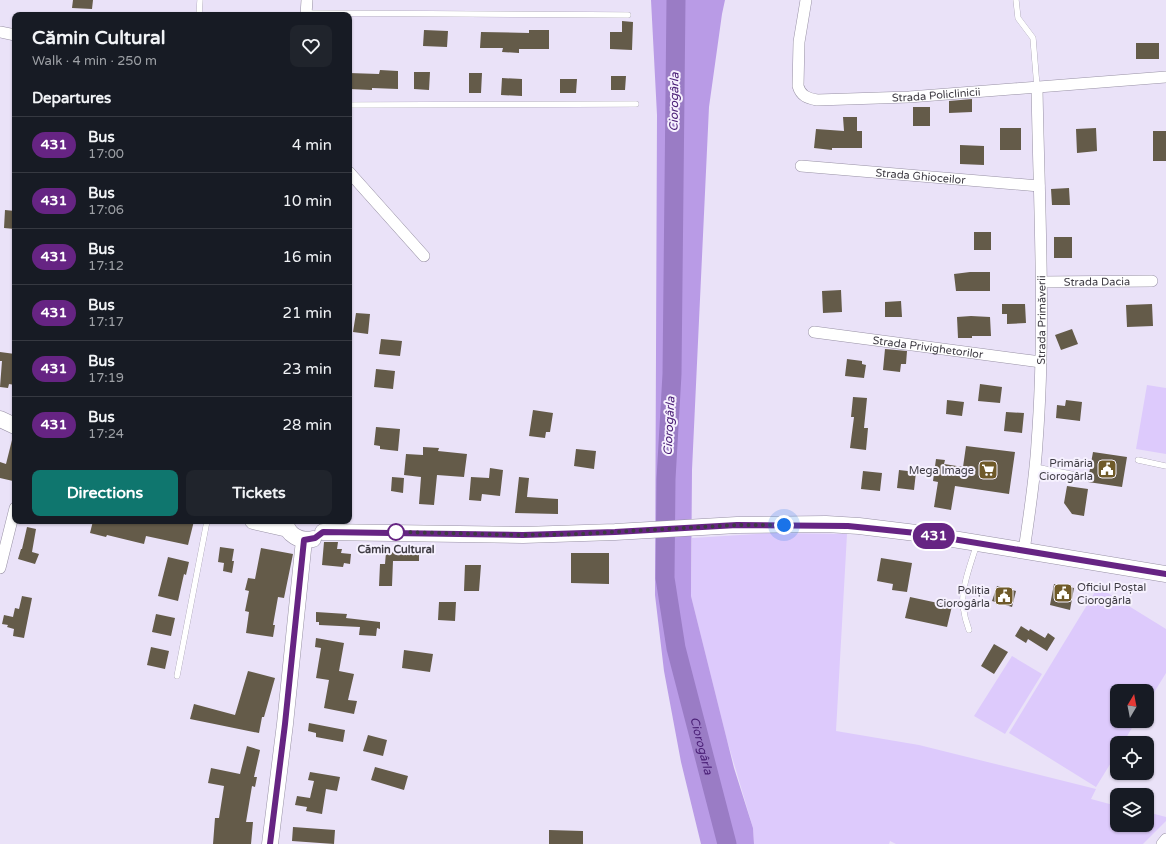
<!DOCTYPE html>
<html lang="en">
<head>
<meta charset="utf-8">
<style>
	:root { --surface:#171b24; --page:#20242c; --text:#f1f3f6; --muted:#9ea1a6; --line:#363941; --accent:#0f766e }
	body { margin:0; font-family:"Varela Round",sans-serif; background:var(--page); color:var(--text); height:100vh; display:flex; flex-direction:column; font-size:15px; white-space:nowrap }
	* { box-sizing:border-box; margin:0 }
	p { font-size:13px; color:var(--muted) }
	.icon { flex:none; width:22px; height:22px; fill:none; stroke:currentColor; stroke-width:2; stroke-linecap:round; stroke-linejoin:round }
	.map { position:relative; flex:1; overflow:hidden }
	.drawer { position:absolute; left:12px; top:12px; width:340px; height:512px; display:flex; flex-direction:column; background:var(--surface); border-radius:8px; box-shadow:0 1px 3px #0004 }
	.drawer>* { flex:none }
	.badge { padding:0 8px; border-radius:13px; font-size:14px; line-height:26px }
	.needle { width:26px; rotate:10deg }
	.fabs { position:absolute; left:1110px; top:684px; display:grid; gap:8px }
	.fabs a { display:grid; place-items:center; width:44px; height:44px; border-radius:8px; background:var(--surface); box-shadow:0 1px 3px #0004; font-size:20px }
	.you { position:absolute; width:20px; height:20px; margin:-10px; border:3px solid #fff; border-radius:50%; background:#1a73e8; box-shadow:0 0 0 6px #1a73e833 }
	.map>.badge { position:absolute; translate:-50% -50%; box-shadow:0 0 0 2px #fff }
	h2 { padding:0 20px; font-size:15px; line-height:36px }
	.round { display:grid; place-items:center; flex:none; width:42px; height:42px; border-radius:8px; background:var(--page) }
	.headline { display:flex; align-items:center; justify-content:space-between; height:68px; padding:0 20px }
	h1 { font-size:19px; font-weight:700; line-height:30px }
	.button { display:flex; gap:8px; margin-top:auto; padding:8px 20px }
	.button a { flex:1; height:46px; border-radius:8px; background:var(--accent); color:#fff; font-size:16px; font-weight:700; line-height:46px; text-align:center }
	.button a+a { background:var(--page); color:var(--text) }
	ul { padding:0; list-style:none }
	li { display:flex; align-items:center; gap:12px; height:56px; padding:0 20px; border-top:1px solid var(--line) }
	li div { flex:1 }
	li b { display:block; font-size:15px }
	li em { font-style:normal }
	li .badge { min-width:44px; font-weight:700; text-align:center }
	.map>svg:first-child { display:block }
</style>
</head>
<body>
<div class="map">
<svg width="1166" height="844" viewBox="0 0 1166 844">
	<rect width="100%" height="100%" fill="#eae2f8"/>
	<path fill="#ddcafc" d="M1147 385 1166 388V454L1136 449Z
		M771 533 847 534 836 731 919 745 1096 789 1091 799 1117 806V825H1147V812L1166 817V821L1143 844H896L890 841 889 844H754L753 828 727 740 691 596 692 538Z
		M1098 587 1166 629V673L1147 704V691H1117V721H1136L1123 743H1117V753L1096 787 1009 733Z
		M1012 656 1042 674 1005 734 974 716Z"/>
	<path fill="#b99be6" d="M651 0H725L722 14 709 107 692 470 691 596 734 768 753 828 754 844H701L681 762 664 671 655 595 657 115Z"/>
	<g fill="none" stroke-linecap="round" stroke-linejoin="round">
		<path stroke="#9a7cc5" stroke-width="19" id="s1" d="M676 0 672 374 666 479 665 578 676 648 727 844"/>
	</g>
	<path fill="#645b49" d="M73 0H93L92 9 72 8Z
		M622 21 633 22 632 50 610 49V32H622Z
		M424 30 448 31 447 47 423 46Z
		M529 30H549V49H519V53L502 52 503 48H480L481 32 529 33Z
		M1136 43H1159V59H1136Z
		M380 70 398 71V89L372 88V90L349 89V73L379 74Z
		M414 72H430L429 90 414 89Z
		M469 73H482L481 93H469Z
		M611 76H626L625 90H611Z
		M502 78 522 79V96L501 95Z
		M560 79H577L576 93H560Z
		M972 99V112L949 113V101Z
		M913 107H930V126H913Z
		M843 117H857V131H862V148H832V150L814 148 816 129 844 131Z
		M1000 128H1021V150H1000Z
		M1096 128 1097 151 1077 153 1076 129Z
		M1153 131H1166V161H1153Z
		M960 145 984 146V165L960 164Z
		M1069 188 1070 205H1052L1051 189Z
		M5 210 15 211V229L4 228Z
		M974 232H991V250H974Z
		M1054 237H1072V258H1054Z
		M970 272H990V291H956L954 274Z
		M841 290 842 312 823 313 822 291Z
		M901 301 902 317H885V302Z
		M1002 304H1025L1026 323 1007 324V314H1002Z
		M1152 304 1153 326 1127 327 1126 305Z
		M356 313 370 314 368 334 353 332Z
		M971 316 990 317 991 336H972V338H958L957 317Z
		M1072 329 1078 344 1061 350 1055 335Z
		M381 339 402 341 400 356 379 354Z
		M885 349 907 351 906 364H901L900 372 883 370Z
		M0 352 15 354V385L9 384 8 388 0 387 2 361H0Z
		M847 359 862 361V364L866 365 864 378 845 376Z
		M376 369 395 371 393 389 374 387Z
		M980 384 1002 387 1000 403 978 401Z
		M853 397 867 398 864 428H868L866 450 850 448 854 417H851Z
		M947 400 964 402 962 416 946 414Z
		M1066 400 1082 402 1080 421 1056 418 1057 405 1065 406Z
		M533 410 553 413 550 432H546L545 438 529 436Z
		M1006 412 1024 413 1022 433 1004 431Z
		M376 427 400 429 398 451 380 449V446L374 445Z
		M12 440 15 441V474L13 481 0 478V462L6 464Z
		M966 446 1015 452 1009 494 955 486 951 510 934 507 938 482 933 481 936 459 945 460 944 464 963 467Z
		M423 447 439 448 438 451 467 454 464 477 437 475 434 505 419 504 421 477 404 475 406 454 423 455Z
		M576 449 596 451 594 469 574 466Z
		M1093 452 1127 457 1122 487 1088 482 1090 477 1089 474Z
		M490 468 503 470 500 496 482 494 481 501 469 500 471 477 489 478Z
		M899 470 916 472 914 490 897 488Z
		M863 471 882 473 880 491 861 489Z
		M392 477 404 478 403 493 391 491Z
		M519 477 529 478 527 497 558 499V514L515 513Z
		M1067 486 1088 489 1084 516 1072 514 1064 503Z
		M93 521H101L114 524V521H161L172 524 173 521H194L188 545 146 536 144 544 107 535 106 537 90 533Z
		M27 527 36 529 32 552 39 554 35 564 18 559 21 549H22Z
		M324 542H338L337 549H342L341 553 351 554 350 564 344 563 343 567 322 565Z
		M220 547 234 549 232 561H234L232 573 223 571 224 563 218 562Z
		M261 548 293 554 284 598 278 597 273 625H275L273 637 246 633 249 612 245 611 249 591 245 590 248 578 255 579Z
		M407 549H419V561H393L392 586H379L380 564H385L386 552 407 553Z
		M571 553H609V584L571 583Z
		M168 557 189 562 186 575 184 574 178 601 158 596Z
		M881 558 912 563 907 592 892 590 893 584 877 581Z
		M465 565H481L479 591H464Z
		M1054 584 1074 588 1070 610 1050 605Z
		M997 586 1016 591 1012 607 992 601Z
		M22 596 32 598 24 638 13 636 14 629 7 627 8 625 2 624 4 615 13 617 15 608 19 609Z
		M910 597 952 606 947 627 905 618Z
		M439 602H456L455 621 438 620Z
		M316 612 347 614 346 618 380 622V629L377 628 376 636 359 635 360 627 319 625V622H316Z
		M156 614 175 618 171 636 152 632Z
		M1021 626 1029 631 1030 629 1045 638 1048 633 1055 638 1047 651 1028 639 1026 643 1015 636Z
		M316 638 344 643 339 671 354 674 348 700 357 701 354 714 324 708 329 680 316 678 321 648 315 647Z
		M994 644 1008 652 994 674 981 666Z
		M151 647 169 651 165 669 147 665Z
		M404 650 433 654 430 672 402 668Z
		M248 671 275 678 264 717H262L259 733 190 719 194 704 235 715Z
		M309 723 345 730 343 742 316 737V733L308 731Z
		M368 735 387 740 383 756 363 751Z
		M247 746 260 750 254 777H257L255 787 252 786 246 822H253L251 844H213L215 818H219L224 786 208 783 211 768 240 774Z
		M375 767 408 776 404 790 371 780Z
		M310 772 340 777 337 791 326 789 322 814 306 811 307 807 295 805 297 796 310 798 314 781 308 780Z
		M293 827 335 830 334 844 292 841Z
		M549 830 583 831V844H549Z"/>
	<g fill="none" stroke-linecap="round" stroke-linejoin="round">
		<defs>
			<path id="lane" d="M1016 0 1018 18 1033 38 1037 87
				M306 13 628 15
				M199 15 200 0
				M349 105 636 104
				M1138 460 1166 466
				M1035 467 1086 477
				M969 630C966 622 964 614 963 606 961 587 972 561 977 543
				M177 676 207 521"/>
			<g id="street">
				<path id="s2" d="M806 0 799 42 798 86C801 96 807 98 817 100L909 97 1166 77"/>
				<path d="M306 15 307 0"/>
				<path d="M0 32 15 35"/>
				<path id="s3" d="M801 166 1039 186"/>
				<path d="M349 172 424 256"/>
				<path id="s4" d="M1042 282 1152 281"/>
				<path id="s5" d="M814 332 1041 362"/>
				<path id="s6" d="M1024 551C1029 515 1035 479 1037 443 1046 325 1039 206 1037 87"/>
				<path d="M0 568 15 508"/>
				<path d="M1162 844 1166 839"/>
			</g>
			<path id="secondary" d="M0 419 15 426
				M253 521 288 529
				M285 521C287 535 300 542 313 539
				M323 532 523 535 615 532 737 525 826 524 859 526 916 533 1166 574
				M270 844 285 724 304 540"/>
		</defs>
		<use href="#lane" stroke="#9891a5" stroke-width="6"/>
		<use href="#street" stroke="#9891a5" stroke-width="12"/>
		<use href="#secondary" stroke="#9891a5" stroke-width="17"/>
		<use href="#lane" stroke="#fff" stroke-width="5.5"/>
		<use href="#street" stroke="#fff" stroke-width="11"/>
		<use href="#secondary" stroke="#fff" stroke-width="16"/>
	</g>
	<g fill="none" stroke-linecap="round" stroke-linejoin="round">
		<defs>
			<path id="line" d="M270 844 285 724 304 540 315 538 323 532 523 535 615 532 737 525 848 526 916 533 1166 574"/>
		</defs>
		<use href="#line" stroke="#fff" stroke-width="9"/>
		<use href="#line" stroke="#662483" stroke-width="6"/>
		<path stroke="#3e3b43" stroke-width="4" stroke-dasharray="0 7.2" d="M396 532 523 535 578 534 737 525H784"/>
	</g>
	<defs>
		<symbol id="civic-square" viewBox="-11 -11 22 22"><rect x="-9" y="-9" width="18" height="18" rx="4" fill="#6f5a29" stroke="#f6f1fe"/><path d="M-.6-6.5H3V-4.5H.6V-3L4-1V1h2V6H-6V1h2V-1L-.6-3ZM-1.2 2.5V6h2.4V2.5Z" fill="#fff"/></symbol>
		<symbol id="supermarket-square" viewBox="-11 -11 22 22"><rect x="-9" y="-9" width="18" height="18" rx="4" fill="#6f5a29" stroke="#f6f1fe"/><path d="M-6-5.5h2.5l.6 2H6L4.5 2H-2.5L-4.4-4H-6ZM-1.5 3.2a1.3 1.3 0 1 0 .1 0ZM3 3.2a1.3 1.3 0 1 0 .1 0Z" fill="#fff"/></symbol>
	</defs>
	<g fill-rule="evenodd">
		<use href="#civic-square" x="1096" y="458" width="22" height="22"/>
		<use href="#supermarket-square" x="977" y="459" width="22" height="22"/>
		<use href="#civic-square" x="1052" y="582" width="22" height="22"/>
		<use href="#civic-square" x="993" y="585" width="22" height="22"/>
	</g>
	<circle fill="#fff" stroke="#662483" stroke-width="2" cx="396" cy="532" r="8"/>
	<g text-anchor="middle" stroke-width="4" stroke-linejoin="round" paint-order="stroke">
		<g font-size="11" fill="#3e3b43" stroke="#f6f1fe">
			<text dy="4" stroke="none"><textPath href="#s2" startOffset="231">Strada Policlinicii</textPath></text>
			<text dy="4" stroke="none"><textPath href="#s3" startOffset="120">Strada Ghioceilor</textPath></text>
			<text dy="4" stroke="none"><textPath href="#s4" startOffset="55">Strada Dacia</textPath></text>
			<text dy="4" stroke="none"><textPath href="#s6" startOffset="232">Strada Primăverii</textPath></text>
			<text dy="4" stroke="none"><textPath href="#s5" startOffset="115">Strada Privighetorilor</textPath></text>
		</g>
		<g font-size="11" fill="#3e3b43" stroke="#f6f1fe" text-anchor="end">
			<text x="1093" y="467">Primăria<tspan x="1093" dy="13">Ciorogârla</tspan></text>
			<text x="974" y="474">Mega Image</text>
			<text x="1077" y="591" text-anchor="start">Oficiul Poștal<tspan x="1077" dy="13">Ciorogârla</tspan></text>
			<text x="990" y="594">Poliția<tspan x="990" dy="13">Ciorogârla</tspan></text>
		</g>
		<g font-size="11" font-weight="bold" fill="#3e3b43" stroke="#f6f1fe">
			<text x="396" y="553">Cămin Cultural</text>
		</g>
		<g font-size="12" font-style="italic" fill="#4b2077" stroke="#f6f1fe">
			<text transform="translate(674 102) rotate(-89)" y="4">Ciorogârla</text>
			<text transform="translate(669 426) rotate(-87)" y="4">Ciorogârla</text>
			<text dy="4" stroke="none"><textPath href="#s1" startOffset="750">Ciorogârla</textPath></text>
		</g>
	</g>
</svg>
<div class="fabs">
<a><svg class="needle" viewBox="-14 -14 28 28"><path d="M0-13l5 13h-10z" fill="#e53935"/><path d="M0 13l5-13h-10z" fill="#9ea1a6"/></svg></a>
<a><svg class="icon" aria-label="locate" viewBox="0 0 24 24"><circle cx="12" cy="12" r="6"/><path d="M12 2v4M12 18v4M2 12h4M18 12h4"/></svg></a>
<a><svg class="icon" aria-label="layers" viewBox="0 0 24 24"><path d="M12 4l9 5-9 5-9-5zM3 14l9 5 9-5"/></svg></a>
</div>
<div class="you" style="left:784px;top:525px"></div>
<b class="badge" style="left:934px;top:536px;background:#662483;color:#fff">431</b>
<section class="drawer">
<div class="headline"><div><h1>Cămin Cultural</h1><p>Walk · 4 min · 250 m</p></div><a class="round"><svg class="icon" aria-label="heart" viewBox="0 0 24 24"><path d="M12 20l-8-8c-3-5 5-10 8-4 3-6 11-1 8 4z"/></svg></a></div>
<h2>Departures</h2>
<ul>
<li><span class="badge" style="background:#662483;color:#fff">431</span><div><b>Bus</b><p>17:00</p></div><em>4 min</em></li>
<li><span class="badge" style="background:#662483;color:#fff">431</span><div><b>Bus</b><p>17:06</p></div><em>10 min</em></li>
<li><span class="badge" style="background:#662483;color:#fff">431</span><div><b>Bus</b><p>17:12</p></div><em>16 min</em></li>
<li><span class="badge" style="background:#662483;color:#fff">431</span><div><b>Bus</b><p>17:17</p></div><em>21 min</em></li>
<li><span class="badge" style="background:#662483;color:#fff">431</span><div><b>Bus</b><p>17:19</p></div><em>23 min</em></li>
<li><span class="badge" style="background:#662483;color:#fff">431</span><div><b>Bus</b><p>17:24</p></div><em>28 min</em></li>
</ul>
<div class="button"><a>Directions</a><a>Tickets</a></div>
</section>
</div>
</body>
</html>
